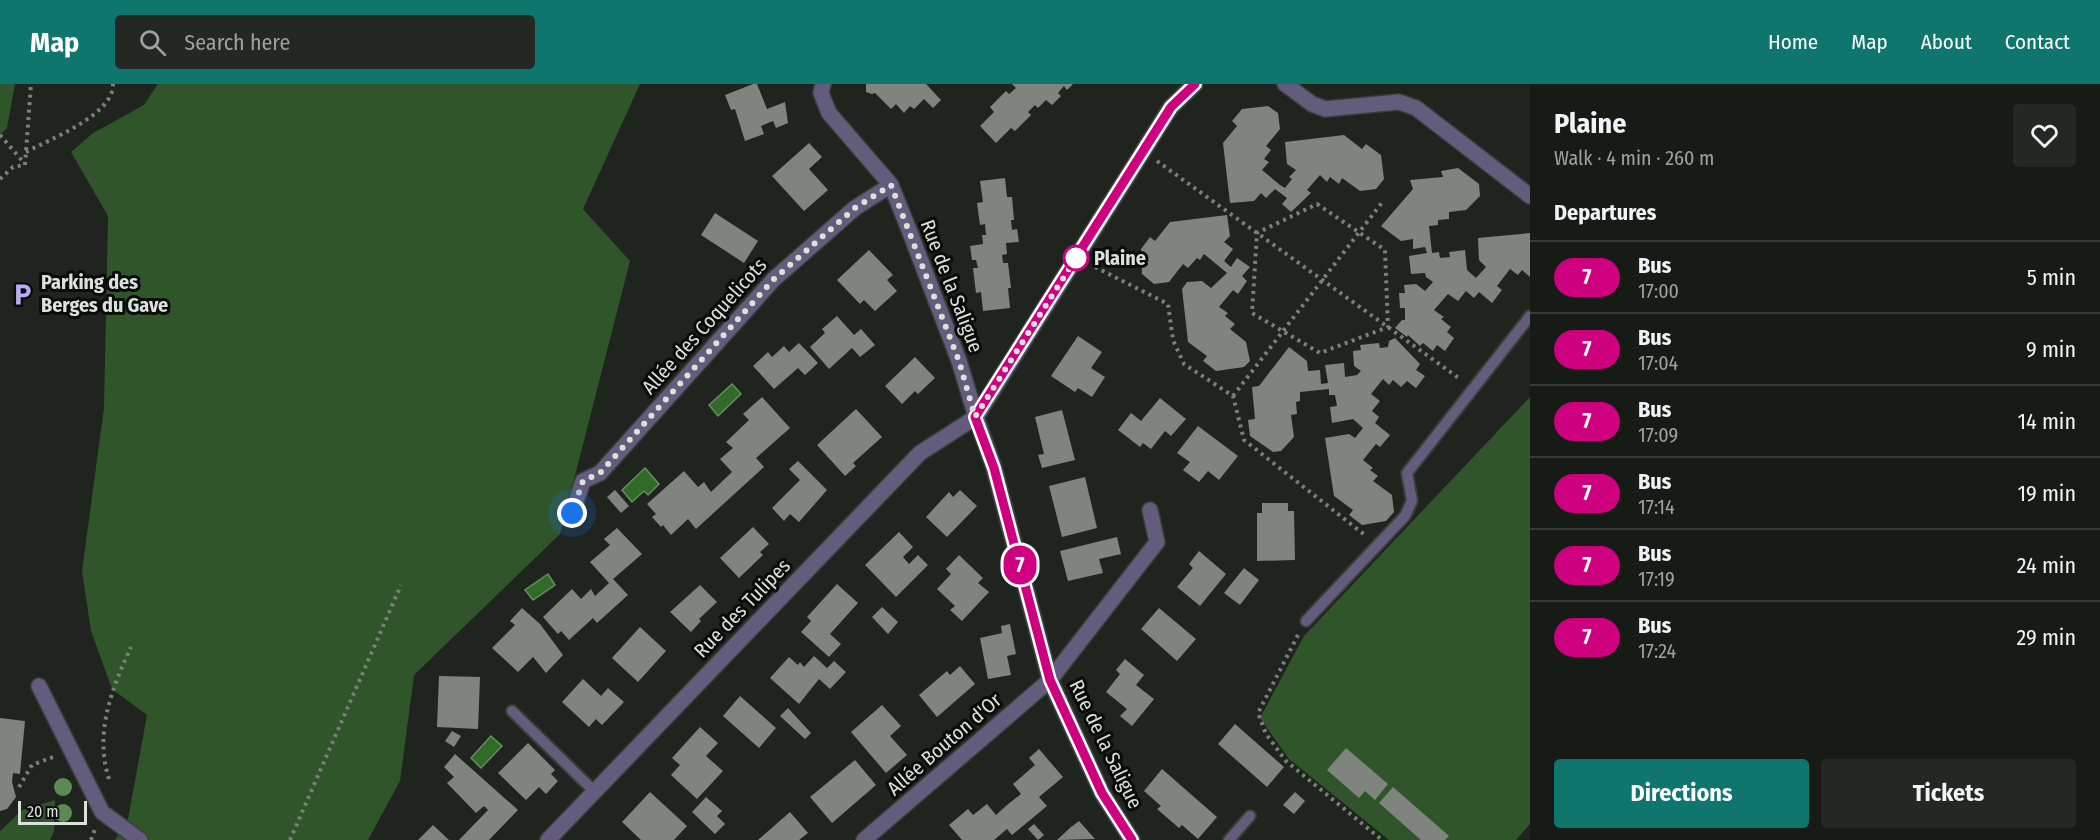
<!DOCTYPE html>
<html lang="en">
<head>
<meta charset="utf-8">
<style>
	:root { --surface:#171b16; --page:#242823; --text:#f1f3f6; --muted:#9ea1a1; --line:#363935; --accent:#0f766e }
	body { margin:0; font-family:"Fira Sans Condensed",sans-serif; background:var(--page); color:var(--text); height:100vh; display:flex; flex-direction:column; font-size:22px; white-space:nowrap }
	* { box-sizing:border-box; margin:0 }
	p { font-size:20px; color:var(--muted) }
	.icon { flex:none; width:33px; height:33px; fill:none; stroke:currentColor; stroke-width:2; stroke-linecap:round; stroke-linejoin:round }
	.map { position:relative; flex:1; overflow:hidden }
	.side { display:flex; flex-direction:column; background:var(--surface); width:570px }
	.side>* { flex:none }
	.badge { padding:0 12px; border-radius:20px; font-size:21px; line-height:39px }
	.scale { position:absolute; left:18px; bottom:15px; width:69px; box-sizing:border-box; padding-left:6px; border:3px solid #dde1dd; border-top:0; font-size:16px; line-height:21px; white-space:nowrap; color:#dde1dd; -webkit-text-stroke:4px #0a0c0a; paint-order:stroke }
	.you { position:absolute; width:30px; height:30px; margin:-15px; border:4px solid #fff; border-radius:50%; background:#1a73e8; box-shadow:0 0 0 9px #1a73e833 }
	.map>.badge { position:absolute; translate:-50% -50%; box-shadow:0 0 0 3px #fff }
	h2 { padding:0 24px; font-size:22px; line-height:54px }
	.round { display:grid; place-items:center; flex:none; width:63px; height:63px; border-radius:6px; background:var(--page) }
	.overview { display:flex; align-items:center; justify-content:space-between; height:102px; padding:0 24px }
	h1 { font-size:28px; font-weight:700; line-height:45px }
	.cta { display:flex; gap:12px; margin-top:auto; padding:12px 24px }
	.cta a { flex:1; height:69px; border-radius:6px; background:var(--accent); color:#fff; font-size:24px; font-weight:700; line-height:69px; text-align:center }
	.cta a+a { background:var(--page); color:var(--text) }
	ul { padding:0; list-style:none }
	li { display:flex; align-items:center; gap:18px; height:72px; padding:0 24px; border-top:2px solid var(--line) }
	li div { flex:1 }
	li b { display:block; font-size:22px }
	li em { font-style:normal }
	li .badge { min-width:66px; font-weight:700; text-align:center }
	header { display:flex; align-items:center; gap:36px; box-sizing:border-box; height:84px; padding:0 30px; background:var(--accent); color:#fff }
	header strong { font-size:28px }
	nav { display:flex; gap:33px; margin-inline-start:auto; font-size:21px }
	.search { width:420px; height:54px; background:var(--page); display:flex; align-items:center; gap:15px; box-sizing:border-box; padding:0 21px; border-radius:6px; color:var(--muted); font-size:22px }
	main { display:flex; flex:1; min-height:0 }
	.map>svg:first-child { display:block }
</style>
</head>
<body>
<header>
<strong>Map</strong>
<div class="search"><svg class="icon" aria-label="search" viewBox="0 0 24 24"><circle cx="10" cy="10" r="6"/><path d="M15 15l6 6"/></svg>Search here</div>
<nav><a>Home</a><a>Map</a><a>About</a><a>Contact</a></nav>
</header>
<main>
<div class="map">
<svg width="1530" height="756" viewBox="0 0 1530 756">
	<rect width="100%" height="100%" fill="#1f241e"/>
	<path fill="#31552b" d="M0 0H15L7 44 0 51Z
		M158 0H640L583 125 630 177 560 450 414 591 400 697 368 756H115L128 735 147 631 112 605 91 547 82 487 104 324 108 132 71 68 93 49 144 21Z
		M1530 313V740L1516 756H1389L1289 675 1260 634 1304 552Z
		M55 716 54 747 50 756H0V747L22 726Z"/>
	<path fill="#326a29" stroke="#658e5f" stroke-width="1.5" d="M732 300 741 310 718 332 709 321Z
		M645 384 659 400 648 411 644 407 632 418 622 406Z
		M548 490 555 501 533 516 525 506Z
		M491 652 502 662 481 684 471 674Z"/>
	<path fill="#7f857e" d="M753 0H757L767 25 785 18 788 39 776 44 773 37 761 42 764 50 745 57 735 25 731 26 725 11Z
		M866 0H926L941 16 933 24 924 15 914 25 910 22 904 29 896 20 891 25 875 9 872 10 866 8Z
		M1012 0H1073L1067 6 1064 2 1058 9 1061 12 1052 21 1046 16 1038 24 1035 21 1028 28 1031 31 1015 47 1011 44 996 59 980 42 994 28 990 23 1006 7 1009 10 1016 4Z
		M1268 22 1278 29 1280 45 1266 62 1271 66 1264 75 1269 78 1262 86 1280 101 1285 104 1292 95 1289 93 1296 86 1287 80 1285 58 1344 51 1362 65 1366 60 1381 71 1384 95 1376 105 1360 107 1342 94 1339 100 1330 93 1327 98 1320 91 1307 106 1311 109 1291 128 1282 120 1287 114 1275 105 1266 114 1261 109 1254 117 1230 119 1223 59 1237 42 1232 37 1242 25Z
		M809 59 822 73 809 85 828 106 804 127 772 92Z
		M1458 84 1479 100 1480 112 1466 126 1449 128V135L1438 136V141L1429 142 1432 169 1439 168 1440 174 1450 173 1449 168 1465 166 1467 186 1476 194 1486 183 1479 176 1478 154 1530 149V193L1522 186 1518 191 1510 185 1497 202 1502 206 1492 219 1479 208 1474 214 1466 207 1458 217 1448 210 1434 226 1444 233 1441 235 1451 243 1447 248 1454 254 1445 267 1437 261 1433 267 1423 259 1420 262 1408 251 1407 253 1395 244 1402 236H1405V224H1400L1399 209H1405L1404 201 1416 200 1425 207 1433 198 1426 193 1425 189 1411 190 1409 172 1427 169 1425 163 1413 165V155L1401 157 1381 142 1413 105 1410 96 1443 93 1441 87Z
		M1005 94 1007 113H1012L1014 136H1011L1012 146 1017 145 1019 158 1006 159 1007 170 1002 171 1003 179H1008L1011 204H1008L1010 224 983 227 981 208 976 209 973 184H978L976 176H972L970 162 983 160 982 151H986L985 140 980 141 977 119 983 118 980 97Z
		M715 129 758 157 744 179 701 151Z
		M1227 131 1230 152 1224 158 1233 165 1224 177 1231 183 1237 174 1250 183 1242 192 1247 197 1238 210 1233 206 1219 223 1228 229 1225 232 1235 240 1230 245 1246 258 1250 277 1244 283 1216 287 1203 277 1207 272 1188 258 1182 205 1187 198 1202 197 1211 204 1227 189 1204 170 1200 176 1197 174 1188 184 1183 180 1169 198 1154 200 1142 190 1141 165 1150 153 1155 157 1170 138Z
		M869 166 893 191 887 196 897 207 875 227 864 216 860 220 837 196Z
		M837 232 854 251 861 245 875 261 860 273 852 264 829 285 810 263 825 249 822 245Z
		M1078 252 1102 268 1091 284 1105 293 1092 313 1078 304 1075 308 1051 292Z
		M1395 254 1420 280 1416 286 1425 292 1416 304 1407 297 1401 303 1393 296 1389 301 1383 295 1371 310 1380 317 1372 327 1379 333 1375 339 1390 351 1380 363 1376 360 1363 376 1373 384 1370 386 1378 392 1373 397 1392 411 1394 428 1386 437 1362 441 1349 431 1353 426 1334 412 1325 354 1349 350 1355 354 1363 344 1353 335 1332 339 1330 323 1337 322 1335 311H1329V305L1300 308V317L1296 318 1297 330 1291 331 1294 353 1281 367 1273 368 1250 352 1248 336 1255 335 1252 303 1259 302 1289 263 1307 277 1308 287 1320 286 1321 300 1328 299 1325 281 1344 279 1345 293 1357 291 1361 287 1354 282 1353 267 1361 266 1360 261 1379 259 1380 264 1388 263 1389 257Z
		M799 259 818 279 805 291 798 284 774 305 753 282 768 268 772 273 784 262 789 268Z
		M915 273 935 294 918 310 915 307 902 320 885 302Z
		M762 313 790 344 756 374 764 383 696 445 688 435 671 451 663 441 661 443 652 433 656 430 647 420 684 387 698 403 704 398 711 408 732 388 720 375 733 364 726 358 749 336 743 330Z
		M1160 314 1186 335 1171 352 1165 347 1151 365 1143 359 1140 363 1118 346 1131 329 1141 337Z
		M856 325 882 353 853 379 856 382 845 392 817 361Z
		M1062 326 1075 376 1042 384 1038 371 1044 370 1035 333Z
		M1198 342 1238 372 1219 396 1208 387 1199 398 1183 386 1190 378 1177 369Z
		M798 377 827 406 799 438 790 430 784 437 772 424 800 396 789 385Z
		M1085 393 1097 444 1062 453 1049 402Z
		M615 406 629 422 621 429 607 413Z
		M960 406 977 422 947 453 926 433 949 408 953 413Z
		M1262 419H1288V427H1294L1295 476 1257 477V429H1262Z
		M753 443 769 460 760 468 763 471 739 494 720 474Z
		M617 444 642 470 613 495 628 511 597 539 593 534 569 556 561 547 558 550 543 533 572 505 581 515 591 505 595 512 609 499 590 478 610 461 604 455Z
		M899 448 913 463 903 473 909 480 918 471 928 481 896 513 865 481Z
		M1117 453 1121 470 1099 475 1103 489 1068 497 1060 467Z
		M1199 467 1226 490 1200 522 1177 503 1193 484 1189 480Z
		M959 471 983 494 978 499 989 508 962 537 950 526 955 522 937 505 951 490 946 485Z
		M1244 484 1259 496 1240 521 1224 509Z
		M837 500 858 519 830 550 841 560 829 573 801 548 811 537 807 533Z
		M700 501 717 518 699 535 701 537 691 548 670 528Z
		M882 523 898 538 888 550 872 533Z
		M522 524 540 540 563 571 546 589 533 573 518 588 492 564 515 541 510 537Z
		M1159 524 1196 555 1177 577 1141 545Z
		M1010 540 1016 570 1007 572 1011 591 988 595 980 554 1002 549 1001 542Z
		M640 543 666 567 638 598 612 574Z
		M814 572 827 584 834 577 846 588 830 605 819 595 799 620 770 594 789 573 798 581 800 578 804 583Z
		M1125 575 1144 591 1136 601 1154 615 1132 642 1120 632 1127 625 1106 608 1120 590 1116 586Z
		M960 582 975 600 937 633 919 611 947 587 950 591Z
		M439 592 480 593 478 645 437 643Z
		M583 595 601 612 608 604 624 618 602 641 596 635 589 643 562 618Z
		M740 612 776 644 759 664 723 632Z
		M882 621 901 642 890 652 907 671 886 689 851 648Z
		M788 624 811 649 805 655 780 632Z
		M0 634 25 637 20 690 13 689 12 698 16 713 7 725 0 727Z
		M1235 640 1284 683 1267 703 1218 660Z
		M700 643 718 659 706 672 723 687 697 715 671 691 680 681 672 674Z
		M452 647 461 652 454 663 445 657Z
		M528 659 555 686 551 690 558 697 546 710 539 703 526 716 498 689Z
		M1346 664 1388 700 1375 716 1365 707 1359 714 1327 686Z
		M1039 665 1063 693 1039 713 1047 722 1012 751 1007 745 994 756H962L949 741 968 725 973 731 987 720 996 731 1007 721 1021 710 1013 700 1035 681 1029 674Z
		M455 670 518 726 489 756H459L488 726 484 722 476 729 447 699 454 693 444 683Z
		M855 676 876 701 832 739 810 713Z
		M1162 685 1217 733 1198 755 1182 741 1179 744 1157 725 1161 722 1144 707Z
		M1393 703 1449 752 1445 756H1421L1379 719Z
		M650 708 687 742 674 756H641L622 738Z
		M1295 708 1305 717 1294 730 1283 721Z
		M706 713 722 727 717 732 725 740 715 750 692 728Z
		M790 728 808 749 799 756H758Z
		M1079 737 1095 755 1057 756 1071 743Z
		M1034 740 1044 751 1038 756 1028 745Z
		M433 741 449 756H418Z"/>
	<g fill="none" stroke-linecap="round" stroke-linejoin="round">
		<defs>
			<path id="lane" d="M1306 537 1405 432 1412 417 1407 389 1530 232
				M512 627 594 707
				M1229 756 1250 732"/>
			<path id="street" d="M823 0 821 9 829 29 891 101 911 151 959 277 976 333 994 384 1050 596 1102 709 1132 756
				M1285 0 1312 20 1325 25 1399 18 1416 24 1530 112
				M572 429 583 397 600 389 774 195 855 124 891 101
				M39 602 102 728 140 756
				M548 756 920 369 976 333 1171 23 1195 0
				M864 756 1050 596 1157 458 1150 426"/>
		</defs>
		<use href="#lane" stroke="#3a3e39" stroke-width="14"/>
		<use href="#street" stroke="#3a3e39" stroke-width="18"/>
		<path stroke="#7b807b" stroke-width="4" stroke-dasharray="3 4.5" stroke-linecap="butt" d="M0 51 25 80
			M26 68C50 55 114 31 113 0
			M1157 77 1460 295
			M25 81 31 0
			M0 95 13 83 24 81
			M1317 120 1385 166 1388 243 1320 269 1252 229 1257 149Z
			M1095 183 1168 220 1173 256 1184 280 1233 312 1244 356 1366 452
			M1233 312 1384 116
			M1298 551 1258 629 1266 650 1286 677 1382 756
			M109 695C94 649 112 604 131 563
			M19 703 32 681 53 673
			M91 756 95 745
			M290 756 401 501"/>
		<use href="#lane" stroke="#635c7c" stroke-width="10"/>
		<use href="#street" stroke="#635c7c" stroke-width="15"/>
	</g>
	<g fill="#5c8a55">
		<circle cx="63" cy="703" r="9"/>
		<circle cx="63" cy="729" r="9"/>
	</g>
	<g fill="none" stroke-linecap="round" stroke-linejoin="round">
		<defs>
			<path id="line" d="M1132 756 1102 709 1050 596 994 384 975 333 1171 23 1195 0"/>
		</defs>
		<use href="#line" stroke="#fff" stroke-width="14"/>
		<use href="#line" stroke="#cf007f" stroke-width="9"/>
		<path stroke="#dde1dd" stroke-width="6" stroke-dasharray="0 10.8" d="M572 429 583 397 600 389 774 195 855 124 891 101 959 277 975 333 1076 174"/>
	</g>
	<defs>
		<symbol id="parking-bare" viewBox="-9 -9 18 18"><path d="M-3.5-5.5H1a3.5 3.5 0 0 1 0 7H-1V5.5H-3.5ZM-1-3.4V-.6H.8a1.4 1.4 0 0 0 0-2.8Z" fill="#bbaaf6" stroke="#0a0c0a" stroke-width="2.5" paint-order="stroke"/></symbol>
	</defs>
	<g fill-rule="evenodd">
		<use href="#parking-bare" x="6" y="194" width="33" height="33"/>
	</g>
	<circle fill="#fff" stroke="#cf007f" stroke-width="3" cx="1076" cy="174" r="12"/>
	<g text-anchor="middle" stroke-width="6" stroke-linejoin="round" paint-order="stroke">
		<g font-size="20" font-weight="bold" fill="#dde1dd" stroke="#0a0c0a" text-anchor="start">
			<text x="1094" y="181">Plaine</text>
		</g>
		<g font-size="20" font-weight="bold" fill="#dde1dd" stroke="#0a0c0a" text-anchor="start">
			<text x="41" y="205">Parking des<tspan x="41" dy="23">Berges du Gave</tspan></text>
		</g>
		<g font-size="20" fill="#dde1dd" stroke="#0a0c0a">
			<text transform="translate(952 202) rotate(69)" y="7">Rue de la Saligue</text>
			<text transform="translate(704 242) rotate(-48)" y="7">Allée des Coquelicots</text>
			<text transform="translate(742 524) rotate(-46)" y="7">Rue des Tulipes</text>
			<text transform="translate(944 660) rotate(-41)" y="7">Allée Bouton d'Or</text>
			<text transform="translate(1106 660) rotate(64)" y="7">Rue de la Saligue</text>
		</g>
	</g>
</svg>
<div class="scale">20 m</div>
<div class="you" style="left:572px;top:429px"></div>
<b class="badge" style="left:1020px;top:481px;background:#cf007f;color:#fff">7</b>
</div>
<section class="side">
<div class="overview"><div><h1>Plaine</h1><p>Walk · 4 min · 260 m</p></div><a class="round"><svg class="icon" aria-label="heart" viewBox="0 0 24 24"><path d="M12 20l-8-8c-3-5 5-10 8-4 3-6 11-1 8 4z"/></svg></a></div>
<h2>Departures</h2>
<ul>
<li><span class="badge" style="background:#cf007f;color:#fff">7</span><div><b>Bus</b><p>17:00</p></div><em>5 min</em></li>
<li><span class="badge" style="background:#cf007f;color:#fff">7</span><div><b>Bus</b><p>17:04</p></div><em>9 min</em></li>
<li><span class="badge" style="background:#cf007f;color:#fff">7</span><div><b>Bus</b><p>17:09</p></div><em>14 min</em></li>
<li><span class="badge" style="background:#cf007f;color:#fff">7</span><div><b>Bus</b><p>17:14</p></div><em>19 min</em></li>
<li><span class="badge" style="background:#cf007f;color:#fff">7</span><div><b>Bus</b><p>17:19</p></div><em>24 min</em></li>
<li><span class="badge" style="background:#cf007f;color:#fff">7</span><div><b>Bus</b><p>17:24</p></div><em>29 min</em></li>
</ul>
<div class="cta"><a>Directions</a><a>Tickets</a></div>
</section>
</main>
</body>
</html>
